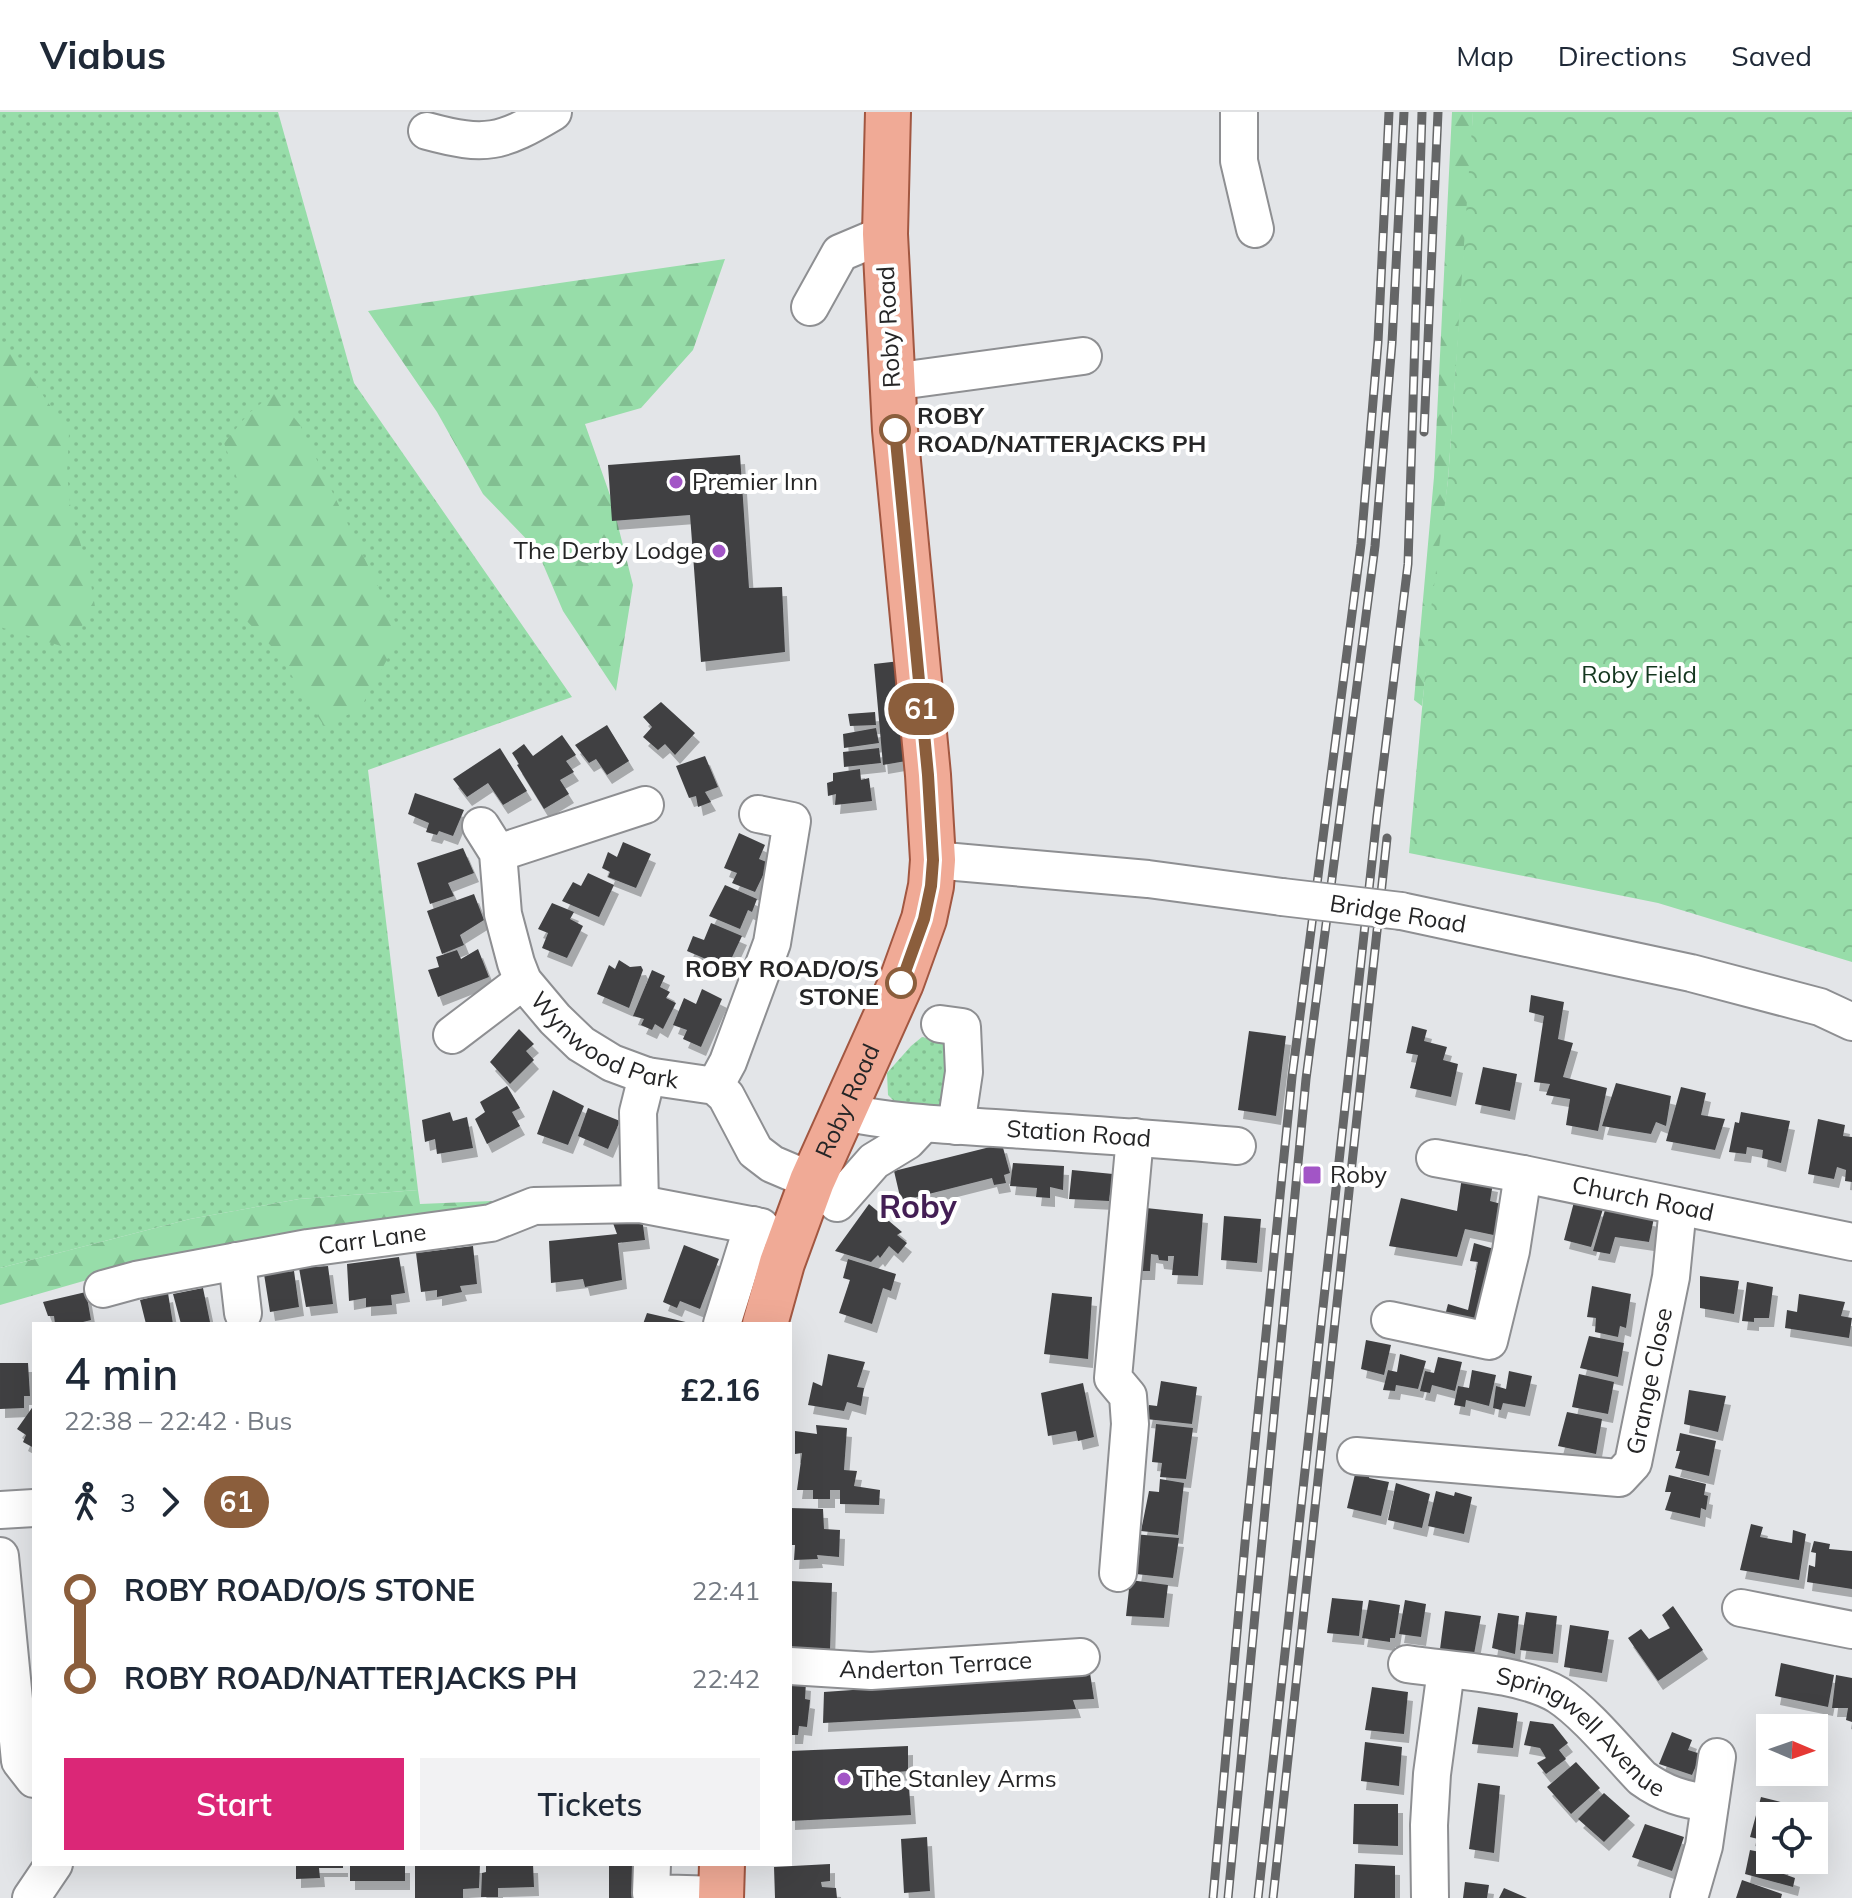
<!DOCTYPE html>
<html lang="en">
<head>
<meta charset="utf-8">
<style>
	:root { --surface:#fff; --page:#f2f2f3; --text:#1f2937; --muted:#747a83; --line:#e0e1e3; --accent:#db2777 }
	body { margin:0; font-family:Mulish,sans-serif; background:var(--page); color:var(--text); height:100vh; display:flex; flex-direction:column; font-size:30px; white-space:nowrap }
	* { box-sizing:border-box; margin:0 }
	p { font-size:26px; color:var(--muted) }
	.icon { flex:none; width:44px; height:44px; fill:none; stroke:currentColor; stroke-width:2; stroke-linecap:round; stroke-linejoin:round }
	.map { position:relative; flex:1; overflow:hidden }
	.drawer { position:absolute; left:32px; top:1210px; width:760px; height:544px; display:flex; flex-direction:column; background:var(--surface); border-radius:0px; box-shadow:0 8px 32px #0002 }
	.drawer>* { flex:none }
	.badge { padding:0 16px; border-radius:26px; font-size:28px; line-height:52px }
	.needle { width:52px; rotate:92deg }
	.controls { position:absolute; left:1756px; top:1602px; display:grid; gap:16px }
	.controls a { display:grid; place-items:center; width:72px; height:72px; border-radius:0px; background:var(--surface); box-shadow:0 8px 32px #0002; font-size:40px }
	.map>.badge { position:absolute; translate:-50% -50%; box-shadow:0 0 0 4px #fff }
	.legs { display:flex; align-items:center; gap:12px; height:88px; padding:0 32px; font-size:26px }
	.legs p { margin-inline-start:auto }
	.head { display:flex; align-items:center; justify-content:space-between; height:136px; padding:0 32px }
	h1 { font-size:44px; font-weight:600; line-height:60px }
	.cta { display:flex; gap:16px; margin-top:auto; padding:16px 32px }
	.cta a { flex:1; height:92px; border-radius:0px; background:var(--accent); color:#fff; font-size:32px; font-weight:600; line-height:92px; text-align:center }
	.cta a+a { background:var(--page); color:var(--text) }
	ul { padding:0 32px; list-style:none }
	li { display:flex; align-items:center; gap:28px; height:88px; font-size:30px }
	li i { display:grid; place-items:center; width:12px; height:100%; margin:0 10px; background:currentColor }
	li i::after { content:''; width:20px; height:20px; margin:-10px; border:6px solid; border-radius:50%; background:var(--surface) }
	li p { margin-inline-start:auto }
	li:first-child i { background:linear-gradient(#0000 50%,currentColor 0) }
	li:last-child i { background:linear-gradient(currentColor 50%,#0000 0) }
	header { display:flex; align-items:center; gap:48px; box-sizing:border-box; height:112px; padding:0 40px; background:var(--surface); border-bottom:2px solid var(--line) }
	header strong { font-size:38px }
	nav { display:flex; gap:44px; margin-inline-start:auto; font-size:28px }
	.map>svg:first-child { display:block }
</style>
</head>
<body>
<header>
<strong>Viabus</strong>
<nav><a>Map</a><a>Directions</a><a>Saved</a></nav>
</header>
<div class="map">
<svg width="1852" height="1786" viewBox="0 0 1852 1786">
	<defs>
		<pattern id="grass-dots" width="8" height="8" patternUnits="userSpaceOnUse" patternTransform="scale(2)"><rect width="8" height="8" fill="#97dda9"/><path d="M2 2h.1M6 6h.1" fill="none" stroke="#82be91" stroke-width="1.8" stroke-linecap="round"/></pattern>
		<pattern id="forest-firs" width="22" height="20" patternUnits="userSpaceOnUse" patternTransform="scale(2)"><rect width="22" height="20" fill="#97dda9"/><path d="M5 1l3.5 6h-7zM16 11l3.5 6h-7z" fill="#82be91"/></pattern>
		<pattern id="park-crowns" width="20" height="18" patternUnits="userSpaceOnUse" patternTransform="scale(2)"><rect width="20" height="18" fill="#97dda9"/><path d="M2 6a3 3 0 1 1 6 0M12 15a3 3 0 1 1 6 0" fill="none" stroke="#82be91"/></pattern>
		<filter id="shadow"><feDropShadow dx="5" dy="9" stdDeviation="0" flood-color="#0004"/></filter>
	</defs>
	<rect width="100%" height="100%" fill="#e3e5e8"/>
	<path fill="url(#grass-dots)" d="M0 0H278L354 271 572 585 368 658 418 1078 299 1087 190 1107 0 1156Z
		M933 920 942 924 952 945 940 992 936 996 895 990 888 983 887 961 911 934 922 925 930 927Z"/>
	<path fill="url(#forest-firs)" d="M1452 0H1473L1471 45 1448 368 1422 594 1414 588 1434 365Z
		M725 147 693 238 641 296 585 312 611 386 633 473 616 579 563 499 537 438 483 382 437 300 368 199Z
		M0 233 20 250 69 321 67 361 71 401 88 456 96 500 61 534 0 515Z
		M274 281 300 313 401 522 360 597 324 614 276 539 240 502 242 380 224 331 249 301Z
		M418 1078 420 1092 492 1089V1101L94 1166 0 1193V1156L190 1107 299 1087Z"/>
	<path fill="url(#park-crowns)" d="M1473 0H1852V850L1658 791 1409 741 1431 497 1448 368Z"/>
	<path fill="#404143" filter="url(#shadow)" d="M740 343 749 476 782 475 785 540 701 550 690 403 612 409 608 353Z
		M900 549 912 648 883 653 874 552Z
		M661 590 695 621 675 643 665 632 658 638 643 625 652 615 643 605Z
		M875 600 876 613 850 614 848 602Z
		M607 613 629 649 607 663 596 647 589 651 575 633Z
		M876 616 879 631 844 636 843 622Z
		M562 623 576 643 566 649 574 660 560 668 569 682 544 697 517 653 519 652 512 641 524 632 533 644Z
		M500 636 527 679 503 693 488 671 467 685 453 667Z
		M879 636 881 651 844 655 843 640Z
		M705 644 718 675 705 680 711 690 698 695 696 684 689 686 676 654Z
		M860 657 861 668 869 666 872 689 835 693 836 682 828 684 827 671 833 669V661Z
		M415 681 464 698 453 724 439 719 437 723 426 720 429 711 408 702Z
		M739 721 765 733 759 747 769 751 755 780 732 771 737 761 724 756Z
		M623 730 651 742 636 776 608 765 610 760 602 756 608 740 617 745Z
		M463 736 474 761 448 771 454 784 430 792 417 751Z
		M588 761 614 773 599 805 562 789 573 770 581 774Z
		M725 773 757 787 752 800 748 798 740 817 709 804Z
		M474 782 484 808 460 823 464 833 442 842 427 799Z
		M552 791 574 800 570 807 583 814 567 846 542 836 548 821 538 817Z
		M711 811 742 824 727 856 687 839 693 824 704 828Z
		M478 837 489 865 438 885 428 858 439 855 436 845 457 838 461 847Z
		M619 848 630 855 641 854 643 858 629 896 597 882 609 853 615 857Z
		M652 858 665 864 660 875 670 880 666 886 676 891 663 917 655 912 652 918 641 913 644 907 633 904Z
		M702 877 722 887 701 935 683 927 687 918 673 913 684 886 696 892Z
		M1531 883 1564 890 1558 927 1573 931 1563 965 1607 976 1598 1019 1566 1013 1570 987 1546 983 1550 972 1534 970 1544 904 1529 900Z
		M1412 914 1427 918 1424 929 1447 935 1443 948 1458 952 1451 985 1410 976 1418 943 1406 941Z
		M519 917 534 932 526 939 534 948 510 972 490 950Z
		M1249 919 1286 924 1276 1004 1238 998Z
		M1483 955 1517 962 1510 999 1475 992Z
		M1616 971 1671 984 1666 1014 1656 1010 1651 1022 1602 1014Z
		M507 974 520 996 512 1000 520 1014 487 1032 475 1007 485 1000 480 990Z
		M1681 975 1706 981 1701 1003 1725 1007 1715 1038 1666 1029Z
		M553 978 584 994 568 1033 537 1022Z
		M588 996 620 1009 608 1037 578 1024Z
		M450 1000 453 1009 467 1005 473 1036 437 1042 435 1027 425 1030 422 1008Z
		M1741 1000 1790 1009 1781 1051 1762 1046 1763 1038 1747 1035 1746 1042 1729 1040 1735 1010 1739 1011Z
		M1818 1007 1845 1013 1843 1024 1852 1025V1070L1845 1069 1846 1058 1837 1055 1834 1067 1808 1062Z
		M1002 1032 1010 1061 1004 1063 1006 1071 994 1073 992 1066 901 1089 894 1059Z
		M1013 1051 1064 1054 1063 1078 1050 1075V1086L1036 1085 1037 1076 1010 1074Z
		M1072 1058 1113 1062 1109 1089 1069 1087Z
		M1462 1065 1493 1071 1490 1089 1509 1094 1503 1125 1465 1117 1457 1145 1389 1134 1401 1086 1457 1099Z
		M1574 1090 1603 1097 1591 1135 1564 1128Z
		M869 1092 902 1120 897 1123 907 1131 898 1142 889 1134 880 1146 878 1143 871 1150 835 1139Z
		M1146 1096 1203 1102 1198 1164 1172 1163 1174 1144H1168V1149L1159 1148 1158 1143 1151 1142 1150 1159H1132Z
		M1605 1098 1654 1106 1649 1130 1615 1125 1610 1142 1593 1139Z
		M610 1103 642 1106 645 1128 618 1131 622 1168 585 1175 583 1167 551 1171 549 1129 617 1122Z
		M1224 1104 1261 1107 1257 1151 1221 1148Z
		M1474 1131 1501 1139 1483 1220 1443 1211 1448 1192 1468 1198 1478 1150 1470 1149Z
		M684 1133 719 1147 700 1197 680 1189 677 1196 663 1190Z
		M473 1134 477 1172 460 1174 462 1180 437 1185V1178L421 1180 416 1141Z
		M399 1145 405 1181 391 1183 392 1193 366 1195V1186L349 1189 347 1152Z
		M848 1147 896 1162 891 1179 883 1176 872 1212 839 1201 850 1168 843 1166Z
		M328 1154 333 1192 306 1195 299 1156Z
		M294 1159 299 1195 270 1200 264 1162Z
		M1700 1164 1739 1169 1734 1202 1700 1196Z
		M1747 1170 1773 1175 1769 1206H1754V1210L1742 1209Z
		M1592 1174 1631 1182 1626 1216 1620 1214 1618 1225 1595 1220 1596 1206 1587 1205Z
		M203 1176 210 1210 181 1212 173 1182Z
		M86 1180 91 1208 75 1212H55L54 1204H48L43 1190Z
		M168 1181 173 1212H146L140 1188Z
		M1052 1181 1092 1185 1088 1247 1044 1242Z
		M1799 1182 1845 1190 1841 1204 1852 1206 1849 1226 1785 1216 1787 1198 1797 1200Z
		M647 1201 690 1211V1212H643Z
		M1589 1224 1624 1231 1618 1265 1580 1256Z
		M1366 1228 1391 1233 1384 1263 1361 1257Z
		M828 1242 865 1250 857 1275 864 1276 861 1294 847 1290 844 1299 808 1293 813 1270 822 1274Z
		M1400 1242 1426 1249 1418 1277 1396 1273 1395 1279 1383 1278 1388 1258 1397 1260Z
		M1438 1245 1462 1250 1455 1279 1432 1273 1430 1281 1420 1279 1425 1259 1434 1261Z
		M0 1251H28L30 1284H24V1296L0 1297Z
		M1472 1258 1496 1263 1489 1294 1466 1288 1465 1295 1454 1293 1458 1274 1469 1276Z
		M1509 1259 1532 1264 1525 1295 1503 1291 1501 1298 1493 1296 1496 1274 1506 1277Z
		M1579 1262 1614 1270 1608 1302 1572 1295Z
		M1161 1269 1197 1275 1192 1312 1146 1307 1149 1293 1157 1294Z
		M1083 1271 1094 1325 1078 1329 1076 1319 1048 1324 1041 1281Z
		M1689 1278 1726 1284 1718 1320 1684 1312Z
		M34 1293V1336L23 1330 26 1323 17 1317Z
		M1567 1300 1602 1307 1596 1342 1558 1334Z
		M1156 1312 1193 1316 1186 1367 1160 1365 1162 1351 1152 1350Z
		M816 1313 847 1316 844 1358 857 1359 854 1374 880 1378 879 1393 840 1392V1378H830V1387H813V1378H797L802 1341 795 1342V1319L817 1322Z
		M1680 1321 1716 1329 1709 1364 1675 1356 1680 1339H1676Z
		M1356 1358 1370 1362 1369 1366 1389 1370 1381 1404 1347 1396Z
		M1669 1363 1706 1372 1704 1383 1708 1384 1706 1398 1701 1396 1700 1406 1665 1398 1671 1380H1665Z
		M1160 1367 1184 1371 1178 1423 1141 1419 1149 1379 1159 1380Z
		M1396 1371 1430 1382 1422 1416 1388 1408Z
		M1436 1379 1454 1384 1455 1380 1472 1385 1464 1422 1428 1414Z
		M790 1396 823 1397 824 1417 840 1418 839 1445 817 1443 818 1447 794 1448 795 1433H790Z
		M1751 1412 1763 1415 1760 1425 1792 1431 1793 1418 1806 1422 1799 1468 1740 1458Z
		M1133 1422 1179 1426 1173 1466 1136 1462 1140 1438 1131 1437Z
		M1814 1429 1830 1432 1829 1437 1852 1439V1477L1807 1470 1809 1453 1815 1455 1816 1441 1811 1440Z
		M1130 1468 1168 1473 1164 1506 1126 1504Z
		M790 1469 832 1471 830 1539 790 1535Z
		M1332 1486 1363 1489 1359 1524 1327 1521Z
		M1369 1488 1400 1493 1395 1526H1390V1530L1362 1526Z
		M1405 1488 1426 1492 1421 1525 1399 1522Z
		M1673 1494 1703 1538 1658 1569 1628 1526 1641 1517 1649 1527 1670 1516 1662 1503Z
		M1445 1499 1481 1504 1474 1542 1440 1537Z
		M1526 1500 1557 1504 1553 1542 1520 1538Z
		M1498 1501 1519 1504 1515 1542 1492 1536Z
		M1570 1513 1609 1519 1602 1561 1564 1555Z
		M1781 1551 1834 1563 1828 1595 1775 1584Z
		M1090 1561 1094 1587 1073 1588 1076 1597 823 1611 824 1580Z
		M1836 1563 1852 1566V1610L1846 1608 1848 1596H1832Z
		M790 1568 806 1570 805 1587 810 1588 807 1615 799 1614 798 1623H790Z
		M1372 1575 1408 1580 1404 1622 1365 1618Z
		M1478 1595 1518 1601 1513 1636 1472 1632Z
		M1530 1609 1553 1612 1568 1631 1559 1638 1566 1647 1546 1662 1537 1651 1546 1646 1540 1636 1524 1633Z
		M1672 1620 1692 1628 1688 1638 1701 1642 1692 1663 1659 1652Z
		M1365 1630 1402 1635 1399 1674 1361 1669Z
		M908 1634V1659L897 1660V1675H909L911 1703 790 1709V1639Z
		M1576 1650 1600 1676 1571 1702 1547 1675Z
		M1478 1671 1500 1674 1494 1741 1469 1737Z
		M1604 1681 1630 1704 1604 1730 1578 1707Z
		M1761 1685 1800 1695 1798 1704H1770V1730L1750 1725Z
		M1354 1692H1398V1734L1353 1732Z
		M1645 1712 1684 1725 1672 1759 1632 1745Z
		M927 1725 930 1779 904 1781 901 1727Z
		M1750 1738 1770 1742V1748H1785L1781 1761 1795 1766 1793 1775 1745 1762Z
		M296 1752H343V1756H319L320 1766 296 1767Z
		M350 1752H405V1769H350Z
		M415 1752H480L479 1776 463 1777V1786H415Z
		M486 1752H533L534 1775 498 1776V1785H481L482 1761 486 1760Z
		M609 1752H649L650 1786H609Z
		M830 1752V1769L821 1770 822 1775 836 1776 837 1786H775L774 1755Z
		M1355 1752 1395 1754V1786H1354Z
		M1742 1768 1782 1782 1781 1786H1736Z
		M1465 1770 1489 1773 1487 1786H1463Z
		M1504 1776 1527 1786H1499Z"/>
	<g fill="none" stroke-linecap="round" stroke-linejoin="round">
		<defs>
			<g id="minor">
				<path d="M1239 0V49L1255 117"/>
				<path d="M427 19C486 35 501 31 553 0"/>
				<path d="M810 195 840 141 885 122"/>
				<path d="M892 270 1083 244"/>
				<path id="s1" d="M481 714 498 741 503 802 516 851 523 869 555 907 581 932 612 951 647 964 715 974 726 984 755 1039 772 1052 812 1069"/>
				<path d="M498 741 645 693"/>
				<path d="M933 748 1148 767 1282 785"/>
				<path d="M1401 799 1691 861 1820 895 1852 910"/>
				<path d="M940 912 962 915 964 960 956 1014"/>
				<path d="M452 923 523 869"/>
				<path d="M715 974 728 950 772 831 792 709 758 702"/>
				<path id="s2" d="M844 1000C899 1012 953 1013 1009 1017 1085 1022 1161 1027 1237 1034"/>
				<path id="s3" d="M1435 1046 1523 1062 1852 1130"/>
				<path d="M837 1091 874 1049 907 1029 922 1013"/>
				<path d="M640 1092 638 1000 647 964"/>
				<path d="M237 1149 243 1201"/>
				<path id="s4" d="M103 1177 136 1168 308 1136 491 1111 534 1094 640 1092 761 1115"/>
				<path d="M1390 1208 1489 1229 1511 1139 1523 1062"/>
				<path d="M722 1212 753 1113"/>
				<path id="s5" d="M1356 1344 1619 1366 1633 1351 1671 1165 1678 1095"/>
				<path d="M0 1398 34 1396"/>
				<path d="M0 1444 20 1649 34 1667"/>
				<path d="M1118 1461 1130 1312 1128 1284 1113 1266 1135 1025"/>
				<path d="M1741 1496 1852 1518"/>
				<path id="s6" d="M1407 1552C1452 1559 1519 1560 1558 1583 1586 1601 1618 1641 1642 1666 1664 1682 1684 1688 1710 1691"/>
				<path id="s7" d="M790 1554 871 1559 1081 1545"/>
				<path d="M652 1752 651 1781 721 1783"/>
				<path d="M31 1786 54 1752"/>
				<path d="M1430 1786 1429 1713 1432 1662 1446 1558"/>
				<path d="M1689 1786 1704 1734 1717 1645"/>
			</g>
			<g id="major">
				<path id="s8" d="M765 1212 782 1151 812 1069 901 871 924 807 931 774 933 748 928 663 895 318 885 122 888 0"/>
				<path d="M721 1786 722 1752"/>
			</g>
		</defs>
		<use href="#minor" stroke="#8e8f92" stroke-width="40"/>
		<use href="#major" stroke="#a25741" stroke-width="48"/>
		<use href="#minor" stroke="#fff" stroke-width="36"/>
		<use href="#major" stroke="#f0aa96" stroke-width="44"/>
		<defs>
			<path id="rail" d="M1424 320 1438 0
				M1213 1786 1246 1420 1292 965 1361 432 1378 230 1389 0
				M1228 1786 1306 967 1375 434 1392 231 1404 0
				M1258 1786 1377 704 1408 452 1422 0
				M1273 1786 1387 726"/>
		</defs>
		<use href="#rail" stroke="#656667" stroke-width="9"/>
		<use href="#rail" stroke="#fff" stroke-width="6" stroke-dasharray="18" stroke-linecap="butt"/>
		<defs>
			<path id="minor-bridge" d="M1282 785 1401 799"/>
		</defs>
		<use href="#minor-bridge" stroke="#8e8f92" stroke-width="40" stroke-linecap="butt"/>
		<use href="#minor-bridge" stroke="#fff" stroke-width="36"/>
	</g>
	<g fill="none" stroke-linecap="round" stroke-linejoin="round">
		<defs>
			<path id="line-1" d="M895 318 928 663 933 748 931 774 924 807 901 871"/>
		</defs>
		<use href="#line-1" stroke="#fff" stroke-width="18"/>
		<use href="#line-1" stroke="#8b5e3c" stroke-width="12"/>
	</g>
	<g fill="#fff" stroke="#8b5e3c" stroke-width="4">
		<circle cx="895" cy="318" r="14"/>
		<circle cx="901" cy="871" r="14"/>
	</g>
	<g fill="#a255c6" stroke="#fff" stroke-width="3">
		<circle cx="676" cy="370" r="8"/>
		<circle cx="719" cy="439" r="8"/>
		<rect x="1302" y="1053" width="20" height="20" rx="4"/>
		<circle cx="844" cy="1667" r="8"/>
	</g>
	<g text-anchor="middle" stroke-width="8" stroke-linejoin="round" paint-order="stroke">
		<g font-size="24" fill="#252526" stroke="#fff">
			<text transform="translate(889 215) rotate(-93)" y="8">Roby Road</text>
			<text transform="translate(1398 802) rotate(9)" y="8">Bridge Road</text>
			<text dy="8" stroke="none"><textPath href="#s1" startOffset="268">Wynwood Park</textPath></text>
			<text dy="8" stroke="none"><textPath href="#s8" startOffset="238">Roby Road</textPath></text>
			<text dy="8" stroke="none"><textPath href="#s2" startOffset="236">Station Road</textPath></text>
			<text dy="8" stroke="none"><textPath href="#s3" startOffset="212">Church Road</textPath></text>
			<text dy="8" stroke="none"><textPath href="#s4" startOffset="274">Carr Lane</textPath></text>
			<text dy="8" stroke="none"><textPath href="#s5" startOffset="368">Grange Close</textPath></text>
			<text dy="8" stroke="none"><textPath href="#s7" startOffset="146">Anderton Terrace</textPath></text>
			<text dy="8" stroke="none"><textPath href="#s6" startOffset="194">Springwell Avenue</textPath></text>
		</g>
		<g font-size="24" font-weight="bold" fill="#252526" stroke="#fff" text-anchor="start">
			<text x="917" y="312">ROBY<tspan x="917" dy="28">ROAD/NATTERJACKS PH</tspan></text>
			<text x="879" y="865" text-anchor="end">ROBY ROAD/O/S<tspan x="879" dy="28">STONE</tspan></text>
		</g>
		<g font-size="24" fill="#252526" stroke="#fff" text-anchor="start">
			<text x="692" y="378">Premier Inn</text>
			<text x="703" y="447" text-anchor="end">The Derby Lodge</text>
			<text x="1330" y="1071">Roby</text>
			<text x="860" y="1675">The Stanley Arms</text>
		</g>
		<g font-size="24" fill="#14361f" stroke="#fff">
			<text x="1639" y="571">Roby Field</text>
		</g>
		<g font-size="32" font-weight="bold" fill="#431e54" stroke="#fff">
			<text x="918" y="1106">Roby</text>
		</g>
	</g>
</svg>
<div class="controls">
<a><svg class="needle" viewBox="-14 -14 28 28"><path d="M0-13l5 13h-10z" fill="#e53935"/><path d="M0 13l5-13h-10z" fill="#747a83"/></svg></a>
<a><svg class="icon" aria-label="locate" viewBox="0 0 24 24"><circle cx="12" cy="12" r="6"/><path d="M12 2v4M12 18v4M2 12h4M18 12h4"/></svg></a>
</div>
<b class="badge" style="left:921px;top:597px;background:#8b5e3c;color:#fff">61</b>
<section class="drawer">
<div class="head"><div><h1>4 min</h1><p>22:38 – 22:42 · Bus</p></div><b>£2.16</b></div>
<div class="legs"><svg class="icon" aria-label="walk" viewBox="0 0 24 24"><circle cx="13" cy="4" r="2"/><path d="M13 8l-2 6 4 7M11 14l-3 7M7 12l3-4h3l4 4"/></svg>3<svg class="icon" aria-label="forward" viewBox="0 0 24 24"><path d="M9 5l7 7-7 7"/></svg><b class="badge" style="background:#8b5e3c;color:#fff">61</b></div>
<ul>
<li><i style="color:#8b5e3c"></i><b>ROBY ROAD/O/S STONE</b><p>22:41</p></li>
<li><i style="color:#8b5e3c"></i><b>ROBY ROAD/NATTERJACKS PH</b><p>22:42</p></li>
</ul>
<div class="cta"><a>Start</a><a>Tickets</a></div>
</section>
</div>
</body>
</html>
